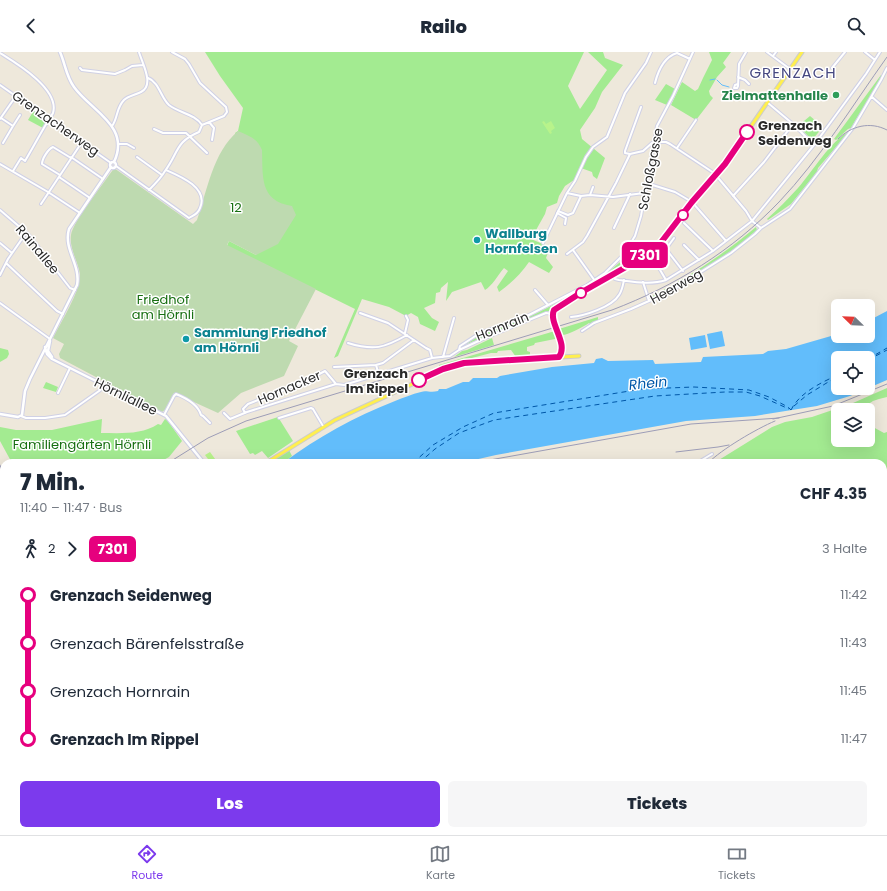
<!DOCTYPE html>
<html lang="de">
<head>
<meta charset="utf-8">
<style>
	:root { --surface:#fff; --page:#f6f6f7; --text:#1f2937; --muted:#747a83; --line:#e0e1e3; --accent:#7c3aed }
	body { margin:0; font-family:Poppins,sans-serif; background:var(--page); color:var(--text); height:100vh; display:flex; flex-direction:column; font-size:15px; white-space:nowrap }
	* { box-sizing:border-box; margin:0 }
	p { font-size:13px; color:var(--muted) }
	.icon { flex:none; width:22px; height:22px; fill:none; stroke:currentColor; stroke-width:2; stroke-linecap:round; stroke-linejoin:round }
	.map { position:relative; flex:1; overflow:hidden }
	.details { position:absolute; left:0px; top:407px; width:887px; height:376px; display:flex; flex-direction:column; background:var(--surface); border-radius:12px 12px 0 0; box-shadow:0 4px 16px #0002 }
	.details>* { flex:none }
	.badge { padding:0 8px; border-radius:6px; font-size:14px; line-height:26px }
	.needle { width:26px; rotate:293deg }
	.buttons { position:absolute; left:831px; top:247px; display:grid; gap:8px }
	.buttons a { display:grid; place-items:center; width:44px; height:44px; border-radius:6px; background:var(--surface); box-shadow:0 4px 16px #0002; font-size:20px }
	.map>.badge { position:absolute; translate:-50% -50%; box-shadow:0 0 0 2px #fff }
	.legs { display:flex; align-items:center; gap:6px; height:44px; padding:0 20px; font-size:13px }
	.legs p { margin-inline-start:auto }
	.overview { display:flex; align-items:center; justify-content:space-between; height:68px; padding:0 20px }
	h1 { font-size:22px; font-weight:800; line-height:30px }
	.button { display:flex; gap:8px; margin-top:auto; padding:8px 20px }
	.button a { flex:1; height:46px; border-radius:6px; background:var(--accent); color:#fff; font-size:16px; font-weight:800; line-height:46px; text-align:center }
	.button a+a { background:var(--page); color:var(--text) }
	ul { padding:0 20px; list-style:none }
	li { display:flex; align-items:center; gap:14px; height:48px; font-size:15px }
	li i { display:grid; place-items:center; width:6px; height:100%; margin:0 5px; background:currentColor }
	li i::after { content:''; width:10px; height:10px; margin:-5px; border:3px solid; border-radius:50%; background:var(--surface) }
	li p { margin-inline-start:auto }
	li:first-child i { background:linear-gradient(#0000 50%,currentColor 0) }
	li:last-child i { background:linear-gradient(currentColor 50%,#0000 0) }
	header { display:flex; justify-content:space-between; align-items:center; height:52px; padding:0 20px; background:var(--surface); font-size:18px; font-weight:800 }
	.tab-bar { display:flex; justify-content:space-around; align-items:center; height:56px; border-top:1px solid var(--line); background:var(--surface); font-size:11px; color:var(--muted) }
	.tab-bar a { display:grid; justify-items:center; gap:2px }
	.tab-bar .current { color:var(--accent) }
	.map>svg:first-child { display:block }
</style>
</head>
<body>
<header><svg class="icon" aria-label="back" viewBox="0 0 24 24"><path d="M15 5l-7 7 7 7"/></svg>Railo<svg class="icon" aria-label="search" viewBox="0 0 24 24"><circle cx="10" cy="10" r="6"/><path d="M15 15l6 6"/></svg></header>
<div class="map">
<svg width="887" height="783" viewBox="0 0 887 783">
	<rect width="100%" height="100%" fill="#eee8db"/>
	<path fill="#a3eb91" d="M205 0H584L568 34 580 57 607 18 588 0H603L605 6 623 13 602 40 595 56 580 78 582 87 605 106 597 127 593 124 592 120 581 116 577 126 565 134 559 144 557 151 547 155 545 162 531 187 550 195 546 206 553 215 549 221 529 210C521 222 511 231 499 240L497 235 508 219 504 216C498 223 492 234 485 238L481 230 452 240 446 249 448 230 441 236 440 240 436 241 435 251 424 256 432 266 439 270 435 279 420 272 418 265 411 261 406 264 389 255 362 247 338 304 334 306 355 257 227 194 229 189 256 203 273 156 235 81 238 79 243 56 220 24Z
		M709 0H731L723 11 726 15 717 25 709 39 710 43 713 46 696 68 671 53 682 30 695 39 698 37 703 26 712 8Z
		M881 23V27L855 69 851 76 848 77 836 88 834 87Z
		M666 32 675 37 667 53 655 48Z
		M34 58 47 67V70L43 76 28 68Z
		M810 64 823 75 812 88 798 74Z
		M850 79 818 116 817 120 791 152 768 168 767 167C778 157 788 147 798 136 813 119 830 89 850 79Z
		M756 175 757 178C750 183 745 189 739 194 712 214 683 234 652 247H649V246C687 226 723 203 756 175Z
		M625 206 628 208 626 211 595 231Z
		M579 239 551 258 462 294C480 280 502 275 524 267 543 259 561 248 579 239Z
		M598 265V268L590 272 589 271C583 275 568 283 562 283L559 277Z
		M555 279 557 284 555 287 535 291 534 293 527 295V299L530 300V303L516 305 511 298 498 299 497 301H491L472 306 440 316 439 313Z
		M492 286 494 293 454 305 462 299 467 298Z
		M0 296 8 298 9 302 7 306 0 310Z
		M46 330 58 335 56 340 43 336Z
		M887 336V345L879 347 873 349 859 358H838V388H868V369L873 375 884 381 887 380V482L883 484V411H714L772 375 785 370 812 365 853 351Z
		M278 365 293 389 268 406 262 399 255 403 253 401 250 402 236 379Z
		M102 367 101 381C120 381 142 383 158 372L161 373 165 367 168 369 182 389 169 405 158 411H12L0 389V375L16 378H52Z
		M289 398 292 404 283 411H269Z
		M0 430 4 444V492L2 488 0 489Z
		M887 495V783H857L852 779H883V498Z
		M268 779H301V783L284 781V783H266Z
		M521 779H539L530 783H517Z"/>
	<path fill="#bedab0" d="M238 79C249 84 257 86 262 98 263 124 259 149 292 154L296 163 278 192 256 203 229 189 227 193 316 237 289 289 298 294 284 324 241 341 218 361 174 341 166 357 162 360 60 306 59 302 64 292 53 286C61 270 81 238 80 222 78 209 69 197 71 183 73 169 105 130 114 116L193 172 197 168C207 139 213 100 238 79Z"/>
	<path fill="#b8f38b" d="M544 69 546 72 551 69 555 76 551 79 552 81 550 82 542 70Z
		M210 400 218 411H211L205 403Z
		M2 488 4 492V532L0 533V489Z
		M89 779H147V783H89Z"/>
	<path fill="#62bdfb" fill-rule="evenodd" d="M887 259V328L850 344 817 354 755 364 686 369 496 403 461 411H283C318 385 354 365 395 349 403 346 412 342 421 340 426 338 430 341 438 339L439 337H446L463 330H469L473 326H497L500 324 552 315 594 311 596 307 602 306 608 309 653 308 655 312 701 310 703 305 763 302 768 299 786 297 838 282V284H868V269ZM838 306H868V336H838Z
		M722 279 725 294 710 297 707 282Z
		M705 283 707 295 691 298 689 286Z
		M162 779H260V783H162Z"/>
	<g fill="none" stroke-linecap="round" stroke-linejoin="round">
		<path stroke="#62bdfb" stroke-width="1" d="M710 28 715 27
			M717 28 722 33 729 35"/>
		<path stroke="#62bdfb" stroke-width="2.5" d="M883 646 887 640
			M883 668 887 665"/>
		<path stroke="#0057a8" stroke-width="1" stroke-dasharray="5 4" stroke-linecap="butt" d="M868 307 887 296
			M868 308 887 298
			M794 354 807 343 838 324
			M791 358C799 341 822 330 838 323
			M413 411 433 393 463 375 494 361 642 337 694 335 749 338 769 345 788 355 791 358
			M419 411 435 397 459 381 494 368 655 344 725 340H746L760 344 789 357
			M236 783 238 779
			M240 783 241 779"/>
		<defs>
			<path id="street" d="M172 0 185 7 189 12 200 31 226 55 227 60 224 64 202 73
				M767 0 790 17
				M865 0 875 8
				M0 1C16 11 60 37 53 61 51 65 48 70 45 74 38 86 32 97 25 109L21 106 13 119
				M773 4 776 0
				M80 16 82 18 115 22 125 18 132 14 143 13
				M832 16 845 0
				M738 25 745 28 749 32
				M148 26C159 30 161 46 169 53 179 61 195 62 202 73
				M655 31C658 19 664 5 677 1L690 7
				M738 32 735 33 734 36H737L738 34 739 12 746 0
				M0 33 111 111
				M872 45 887 58
				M768 51 793 72 814 93
				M1 66 13 74 3 91
				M0 67 16 44
				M209 70 214 76 212 88
				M13 74 20 63
				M112 74C118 66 116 56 124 48 128 44 135 43 141 40 155 33 142 11 139 0
				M154 77 163 81H186L207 101
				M118 92H127L134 96
				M677 96 696 68
				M630 102 625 101V99L641 55
				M71 105 103 127
				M137 105 162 123
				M0 112 48 140 80 161
				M116 114 189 166C194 163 198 162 200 156 209 136 180 124 166 118
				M60 123 42 112C42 107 48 97 53 95L71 106
				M59 125 90 146
				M646 131 675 140 692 150 726 189
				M149 138C155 132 161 126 165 119 179 100 175 90 199 80L202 73
				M567 141 581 144 590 143 613 145 644 141
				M590 143 593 135
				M733 144 764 110 793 72
				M41 152 82 90
				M0 158 29 183 70 236 75 238
				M558 159 568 163 573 161 581 144
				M557 161 566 166 565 172
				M684 171 713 199
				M614 176 630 142
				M674 186 666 197 683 219
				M0 191 12 201
				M543 191 567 141 575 129 586 105 593 95 607 85 625 41 646 11 651 0
				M684 193 699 208
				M573 198 595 229
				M660 201 653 206 666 228
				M567 202 583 190 587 184 616 131 630 102 643 99 652 91 655 90H666L670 92 714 121 746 159 752 169 761 176
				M6 211 57 259 63 262
				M632 211 624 202 635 184 641 164 657 74 673 44 693 0
				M0 223 8 207 26 181
				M612 224 615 227 619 228C635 230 651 233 666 228L713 199 752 169 814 93 866 22 880 0
				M643 230 649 249
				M535 238 548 253
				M0 251 50 287
				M360 261 388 271 426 296 430 298 432 306
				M571 265C584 264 612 255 619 243 622 239 623 233 624 228
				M582 279 594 271 631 257 669 240 731 201 755 182 761 176 790 157 853 76 881 28 887 16
				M405 281 408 268 406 264
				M348 291C374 299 384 296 407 283
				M459 298 460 294 480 281 527 264 587 233 605 221 624 202
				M443 305 454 266
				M376 313 379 323
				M334 315 376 313 383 311 414 288
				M58 341 70 316
				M224 361 230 367 247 360 336 332
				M245 361 243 357 248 352 306 329 325 319 336 332 344 333 432 306 450 304 459 298 483 287 546 261 553 262
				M164 363 174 344 176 342C186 346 198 352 201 363L203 364 210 371
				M21 364 26 366H45L65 363 99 339 105 333
				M279 366 311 356 313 357 323 374
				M697 411 712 402
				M0 535H4
				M0 650 4 649
				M0 671 3 684
				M0 717H4
				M0 742 4 741
				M0 767 4 766
				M30 779V783
				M61 779V783
				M351 779 357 783
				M395 779 398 783
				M491 779 495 783
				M540 779 541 783
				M655 779 660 783
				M750 779 754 783
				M792 779 797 783
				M836 779 841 783
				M306 783 308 779
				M374 783 376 779
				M376 783 377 779
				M414 783 418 779
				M439 783 443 779
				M572 783 578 780
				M600 783 604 780 609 779
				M690 783 693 779
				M730 783 733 779
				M781 783 785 779"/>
			<path id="secondary" d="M60 0C65 11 66 24 74 35 91 59 131 74 114 110
				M110 113a3 3 0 1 1 6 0a3 3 0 1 1-6 0Z
				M50 289 48 299 52 305
				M45 295 47 302 52 307 166 364 204 411
				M0 362 18 365 22 363 25 339 30 327 77 233C81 213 63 197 69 177L111 115
				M0 691 4 690
				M151 783V779
				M515 783 518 779"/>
			<path id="primary" d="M559 305 561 303 562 295
				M562 305C568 294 549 270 554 258L588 237 649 202 659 193 667 184 692 150 725 112 802 0
				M266 411 335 368 451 314 474 310 579 304
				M883 491 887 488
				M640 783 643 779
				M643 783 647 779"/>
			<path id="highway" d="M841 779 845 783
				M845 779 849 783"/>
		</defs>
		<use href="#street" stroke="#d0d1e5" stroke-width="4"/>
		<use href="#secondary" stroke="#d0d1e5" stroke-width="4.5"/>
		<use href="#primary" stroke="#ccc" stroke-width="5"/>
		<use href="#highway" stroke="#ccc" stroke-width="6"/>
		<use href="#street" stroke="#fff" stroke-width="2"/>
		<use href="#secondary" stroke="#fff" stroke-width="2.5"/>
		<use href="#primary" stroke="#ffef4e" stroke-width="3"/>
		<use href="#highway" stroke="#ffb654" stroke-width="4"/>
		<path stroke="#9d9db7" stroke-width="1" d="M641 783 644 779"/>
		<path stroke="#9d9db7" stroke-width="1" d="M838 87C851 74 870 69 887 78
			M773 367 833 354 887 332
			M676 400 718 395 729 393
			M168 411 208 386 246 369 612 258C675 234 732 199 779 150 820 107 852 54 887 5
			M473 411 691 372 779 366
			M708 411C722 397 756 377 775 369
			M0 413 4 426
			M84 779V783
			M850 779 855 783"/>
	</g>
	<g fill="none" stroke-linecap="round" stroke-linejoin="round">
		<defs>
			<path id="line-1" d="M419 328 443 317 464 311 559 305C569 291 548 271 554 258L582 240 649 202 659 193 692 150 725 112 747 80"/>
		</defs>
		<use href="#line-1" stroke="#fff" stroke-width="9"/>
		<use href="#line-1" stroke="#e6007e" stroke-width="6"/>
	</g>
	<circle fill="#2e9e5b" stroke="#fff" stroke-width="1.5" cx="836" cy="43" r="4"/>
	<g fill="#fff" stroke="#e6007e" stroke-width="2">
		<circle cx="747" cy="80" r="7"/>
		<circle cx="683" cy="163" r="5"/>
		<circle cx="581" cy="241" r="5"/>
		<circle cx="419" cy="328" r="7"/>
	</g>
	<g fill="#0f9aa8" stroke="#fff" stroke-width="1.5">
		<circle cx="477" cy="188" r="4"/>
		<circle cx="186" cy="287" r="4"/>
	</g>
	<g text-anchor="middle" stroke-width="3" stroke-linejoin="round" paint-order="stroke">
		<g font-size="13" font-weight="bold" fill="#27864d" stroke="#fff" text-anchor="end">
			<text x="828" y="48">Zielmattenhalle</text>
		</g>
		<g font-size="13" fill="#2a2a2a" stroke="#fff">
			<text transform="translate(56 71) rotate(35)" y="5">Grenzacherweg</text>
			<text transform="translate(650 117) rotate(-79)" y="5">Schloßgasse</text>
			<text transform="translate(38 197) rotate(50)" y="5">Rainallee</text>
			<text transform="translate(676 234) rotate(-29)" y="5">Heerweg</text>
			<text transform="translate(502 274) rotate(-22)" y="5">Hornrain</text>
			<text transform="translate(289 335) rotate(-23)" y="5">Hornacker</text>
			<text transform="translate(126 344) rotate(26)" y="5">Hörnliallee</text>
		</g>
		<g font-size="13" font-weight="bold" fill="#2a2a2a" stroke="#fff" text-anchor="start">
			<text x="758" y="78">Grenzach<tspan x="758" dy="15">Seidenweg</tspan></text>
			<text x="408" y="326" text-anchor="end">Grenzach<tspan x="408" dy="15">Im Rippel</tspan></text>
		</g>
		<g font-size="13" fill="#186f12" stroke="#fff">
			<text x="236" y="160">12</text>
			<text x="163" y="252">Friedhof<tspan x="163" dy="15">am Hörnli</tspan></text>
			<text x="82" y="397">Familiengärten Hörnli</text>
		</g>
		<g font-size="13" font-weight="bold" fill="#0d838f" stroke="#fff" text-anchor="start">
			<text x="485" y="186">Wallburg<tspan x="485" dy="15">Hornfelsen</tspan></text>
			<text x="194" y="285">Sammlung Friedhof<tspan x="194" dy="15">am Hörnli</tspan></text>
		</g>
		<g font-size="14" font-style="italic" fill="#0057a8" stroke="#fff">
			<text transform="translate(648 331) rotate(-6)" y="5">Rhein</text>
		</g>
		<g font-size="15" letter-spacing="1" fill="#464880" stroke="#fff">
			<text x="793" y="26">GRENZACH</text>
		</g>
	</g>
</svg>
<div class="buttons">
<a><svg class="needle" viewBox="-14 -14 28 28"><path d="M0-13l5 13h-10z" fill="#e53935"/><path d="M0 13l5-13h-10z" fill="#747a83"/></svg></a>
<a><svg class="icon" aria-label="locate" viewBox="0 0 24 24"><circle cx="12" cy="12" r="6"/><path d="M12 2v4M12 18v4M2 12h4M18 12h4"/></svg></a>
<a><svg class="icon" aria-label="layers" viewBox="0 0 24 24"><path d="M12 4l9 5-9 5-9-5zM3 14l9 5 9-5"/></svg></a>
</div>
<b class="badge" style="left:645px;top:203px;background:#e6007e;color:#fff">7301</b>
<section class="details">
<div class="overview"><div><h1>7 Min.</h1><p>11:40 – 11:47 · Bus</p></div><b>CHF 4.35</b></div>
<div class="legs"><svg class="icon" aria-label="walk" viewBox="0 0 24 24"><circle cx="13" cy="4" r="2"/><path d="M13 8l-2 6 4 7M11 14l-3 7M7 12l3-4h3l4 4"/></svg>2<svg class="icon" aria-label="forward" viewBox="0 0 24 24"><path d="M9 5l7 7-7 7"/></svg><b class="badge" style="background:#e6007e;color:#fff">7301</b><p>3 Halte</p></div>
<ul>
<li><i style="color:#e6007e"></i><b>Grenzach Seidenweg</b><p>11:42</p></li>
<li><i style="color:#e6007e"></i><span>Grenzach Bärenfelsstraße</span><p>11:43</p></li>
<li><i style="color:#e6007e"></i><span>Grenzach Hornrain</span><p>11:45</p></li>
<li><i style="color:#e6007e"></i><b>Grenzach Im Rippel</b><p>11:47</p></li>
</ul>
<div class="button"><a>Los</a><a>Tickets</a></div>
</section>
</div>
<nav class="tab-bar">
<a class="current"><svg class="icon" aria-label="directions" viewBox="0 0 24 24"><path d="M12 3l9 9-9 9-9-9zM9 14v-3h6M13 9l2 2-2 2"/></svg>Route</a>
<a><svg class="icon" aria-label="map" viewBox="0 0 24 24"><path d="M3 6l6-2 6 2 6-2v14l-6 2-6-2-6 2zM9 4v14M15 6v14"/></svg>Karte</a>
<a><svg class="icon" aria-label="tickets" viewBox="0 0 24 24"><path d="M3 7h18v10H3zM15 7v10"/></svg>Tickets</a>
</nav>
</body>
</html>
